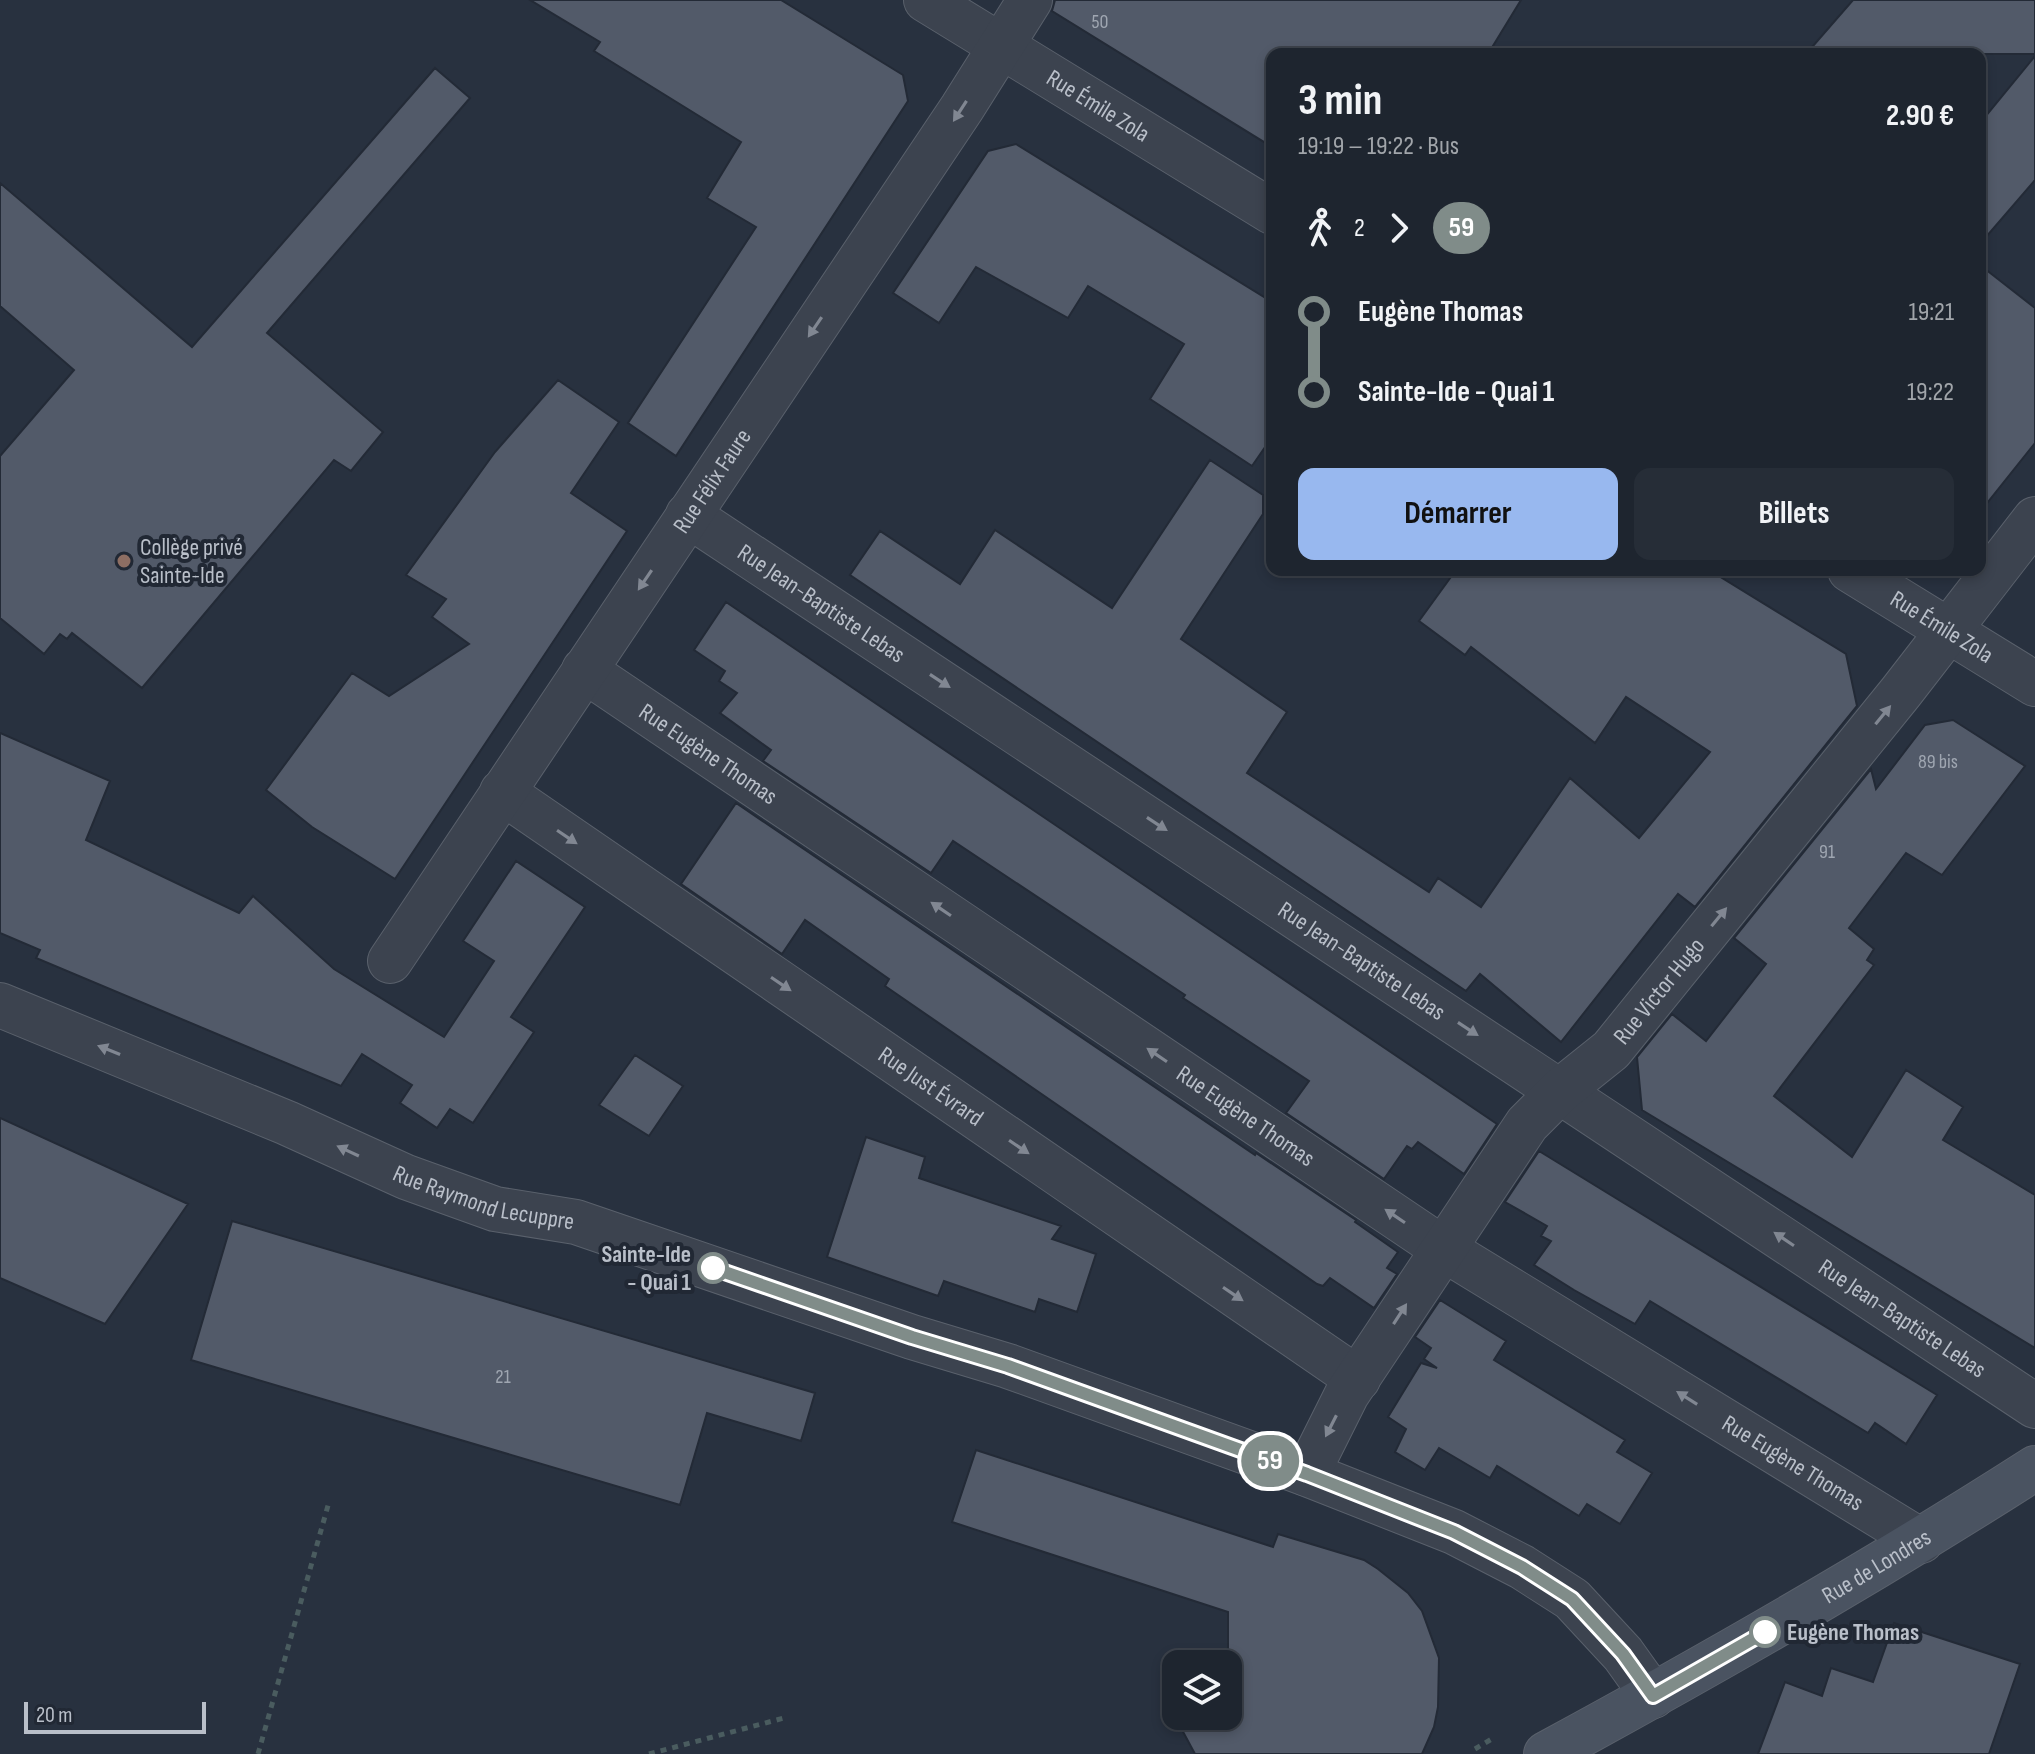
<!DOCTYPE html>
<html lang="fr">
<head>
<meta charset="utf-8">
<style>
	:root { --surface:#1e252f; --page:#262d37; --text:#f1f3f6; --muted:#a1a5aa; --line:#3c424b; --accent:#98b8ef }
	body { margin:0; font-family:"Sofia Sans Condensed",sans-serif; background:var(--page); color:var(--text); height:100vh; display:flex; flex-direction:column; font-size:30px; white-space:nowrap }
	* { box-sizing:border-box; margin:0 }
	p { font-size:26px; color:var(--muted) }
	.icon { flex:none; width:44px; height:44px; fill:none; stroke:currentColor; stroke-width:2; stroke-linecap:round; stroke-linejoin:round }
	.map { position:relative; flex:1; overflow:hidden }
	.sheet { position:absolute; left:1266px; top:48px; width:720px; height:528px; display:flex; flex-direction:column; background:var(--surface); border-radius:16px; box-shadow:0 4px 12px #0003,0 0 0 2px var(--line) }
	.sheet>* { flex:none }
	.badge { padding:0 16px; border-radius:26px; font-size:28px; line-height:52px }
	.buttons { position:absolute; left:1162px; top:1650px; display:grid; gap:16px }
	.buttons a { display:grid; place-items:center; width:80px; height:80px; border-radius:16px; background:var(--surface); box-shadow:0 4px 12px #0003,0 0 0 2px var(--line); font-size:40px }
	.scale { position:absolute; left:24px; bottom:20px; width:182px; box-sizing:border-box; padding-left:8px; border:4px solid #b9bfc9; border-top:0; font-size:22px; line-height:28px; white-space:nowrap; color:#b9bfc9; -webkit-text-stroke:6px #212834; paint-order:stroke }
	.map>.badge { position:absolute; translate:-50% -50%; box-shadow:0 0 0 4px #fff }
	.legs { display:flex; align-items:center; gap:12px; height:88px; padding:0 32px; font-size:26px }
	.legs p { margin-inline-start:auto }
	.head { display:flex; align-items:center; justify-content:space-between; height:136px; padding:0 32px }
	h1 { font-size:44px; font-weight:700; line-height:60px }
	.cta { display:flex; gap:16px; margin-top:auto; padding:16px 32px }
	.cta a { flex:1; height:92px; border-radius:16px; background:var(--accent); color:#111; font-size:32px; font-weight:700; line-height:92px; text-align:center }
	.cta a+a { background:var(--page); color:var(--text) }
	ul { padding:0 32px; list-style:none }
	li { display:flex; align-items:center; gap:28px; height:80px; font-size:30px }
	li i { display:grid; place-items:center; width:12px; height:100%; margin:0 10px; background:currentColor }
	li i::after { content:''; width:20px; height:20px; margin:-10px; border:6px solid; border-radius:50%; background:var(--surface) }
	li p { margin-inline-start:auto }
	li:first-child i { background:linear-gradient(#0000 50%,currentColor 0) }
	li:last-child i { background:linear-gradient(currentColor 50%,#0000 0) }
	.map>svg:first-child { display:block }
</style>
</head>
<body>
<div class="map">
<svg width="2035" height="1754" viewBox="0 0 2035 1754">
	<rect width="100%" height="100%" fill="#28313f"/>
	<path fill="#525a69" stroke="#232a36" stroke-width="2" d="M530 0H781L903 75 908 101 676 456 628 423 756 227 707 198 741 142 594 51 600 42Z
		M1055 0H1521L1488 54H1272V147L1052 11Z
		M1853 0H2035V54H1806Z
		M2035 56V180L1980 244V123Z
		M435 68 470 98 267 333 383 432 351 471 334 460 142 688 72 633 67 639 60 634 44 654 0 618V456L74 370 0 306V183L192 347Z
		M1016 144 1272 302V437L1252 466 1150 399 1184 344 1088 286 1068 318 976 267 939 323 893 293 988 151Z
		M1980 265 2035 308V443L1980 512Z
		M558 380 619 422 571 493 627 531 395 879 312 827 266 790 352 673 389 696 469 644 432 617 446 599 406 575 495 452Z
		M1210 460 1263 495V514L1181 639 1287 712 1247 773 1429 892 1438 878 1481 907 1570 778 1639 838 1710 752 1626 697 1595 743 1471 647 1465 655 1419 621 1456 570H1709L1846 654 1857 706 1695 907 1678 894 1561 1042 1480 974 1466 991 850 575 880 531 960 584 995 530 1112 608Z
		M726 602 1497 1124 1464 1174 1418 1142 1412 1149 1407 1146 1384 1179 1286 1113 1309 1081 1183 998 1185 995 1131 959 953 841 931 873 763 761 771 750 720 713 737 693 719 681 725 671 694 650Z
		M1953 720 2025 766 1942 875 1906 853 1849 928 1874 949 1867 960 1874 965 1774 1096 1852 1157 1906 1070 1963 1107 1943 1140 2035 1195V1348L1642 1110 1637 1057 1672 1014 1706 1041 1766 964 1734 938 1871 769 1876 789 1925 725Z
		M0 733 110 781 86 840 239 913 253 896 334 969 444 1037 494 961 463 941 516 861 585 907 511 1017 534 1032 473 1123 450 1109 437 1128 400 1103 412 1085 362 1054 341 1086 36 958 40 950 0 933Z
		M736 803 1255 1155 1256 1153 1356 1220 1355 1222 1398 1252 1387 1268 1397 1274 1374 1308 1330 1278 1323 1286 1317 1284 885 986 889 979 805 920 782 954 681 884Z
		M635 1055 683 1086 649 1136 599 1105Z
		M0 1118 188 1204 105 1324 0 1278Z
		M866 1137 925 1157 919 1178 1061 1226 1052 1239 1096 1254 1077 1312 1039 1299 1035 1312 944 1281 938 1296 827 1257Z
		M1539 1151 1937 1395 1906 1444 1875 1423 1868 1433 1650 1301 1635 1324 1574 1290 1534 1265 1551 1241 1541 1236 1547 1226 1505 1202Z
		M232 1221 815 1393 801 1441 707 1413 680 1505 191 1360Z
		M1440 1300 1506 1341 1494 1360 1625 1440 1617 1452 1652 1473 1620 1524 1587 1504 1579 1516 1497 1466 1490 1478 1439 1448 1425 1470 1395 1452 1406 1429 1388 1417 1421 1363 1437 1368 1424 1359 1431 1348 1415 1337Z
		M976 1450 1273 1547 1278 1534 1364 1560 1378 1569 1408 1593 1422 1611 1439 1658 1438 1707 1434 1727 1422 1754H1195L1174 1715 1228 1716V1612L952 1522Z
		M1894 1623 2020 1664 1989 1754H1758L1785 1682 1822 1696 1831 1668 1873 1682Z"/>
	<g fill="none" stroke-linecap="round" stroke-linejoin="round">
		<defs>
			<g id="street">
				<path id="s1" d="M926 0 1272 212"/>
				<path id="s2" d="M688 515 2035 1406"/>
				<path id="s3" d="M1850 570 2035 684"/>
				<path id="s4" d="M584 670 1442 1248 1921 1541"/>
				<path id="s5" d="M502 792 1358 1379"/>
				<path id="s6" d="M390 961 962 108 1030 0"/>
				<path id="s7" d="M0 1005 287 1123 406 1177 495 1209 576 1222 912 1337 1008 1366 1307 1474 1454 1532 1522 1567 1572 1599 1623 1654 1653 1696"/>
				<path id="s8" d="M1307 1474 1347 1394 1527 1124 1561 1090 1611 1050 1901 692 2035 519"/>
			</g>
			<g id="secondary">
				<path id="s9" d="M1546 1754C1712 1664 1876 1570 2035 1468"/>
			</g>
		</defs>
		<use href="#street" stroke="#5a616c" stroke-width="46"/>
		<use href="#secondary" stroke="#5a616c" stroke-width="46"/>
		<path stroke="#4a5c5f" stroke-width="5" stroke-dasharray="6 6" stroke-linecap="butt" d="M1475 1749 1495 1737
			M258 1754 329 1502
			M649 1754 784 1718"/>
		<use href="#street" stroke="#3c434f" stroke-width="44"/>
		<use href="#secondary" stroke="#4a5361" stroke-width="44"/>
	</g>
	<defs><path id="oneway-solid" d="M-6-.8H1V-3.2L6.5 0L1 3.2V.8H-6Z" transform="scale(2)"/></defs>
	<g fill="#818792">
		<use href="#oneway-solid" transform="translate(960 111) rotate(123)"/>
		<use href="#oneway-solid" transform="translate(815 327) rotate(124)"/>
		<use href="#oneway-solid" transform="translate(645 580) rotate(124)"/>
		<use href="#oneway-solid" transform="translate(940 681) rotate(33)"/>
		<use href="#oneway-solid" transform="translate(1883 715) rotate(-51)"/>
		<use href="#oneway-solid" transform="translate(1157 824) rotate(33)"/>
		<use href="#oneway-solid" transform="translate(567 837) rotate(34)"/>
		<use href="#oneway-solid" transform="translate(941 909) rotate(-146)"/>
		<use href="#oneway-solid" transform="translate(1719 917) rotate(-51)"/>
		<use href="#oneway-solid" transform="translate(781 984) rotate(34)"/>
		<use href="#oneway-solid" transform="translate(1468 1029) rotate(33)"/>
		<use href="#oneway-solid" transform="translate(109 1050) rotate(-158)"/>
		<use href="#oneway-solid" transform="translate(1157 1055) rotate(-146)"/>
		<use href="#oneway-solid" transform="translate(1019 1147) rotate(34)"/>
		<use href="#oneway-solid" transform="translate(348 1151) rotate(-155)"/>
		<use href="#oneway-solid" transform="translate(1395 1216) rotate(-146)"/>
		<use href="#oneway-solid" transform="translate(1784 1239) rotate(-146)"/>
		<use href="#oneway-solid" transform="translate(1233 1294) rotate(34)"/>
		<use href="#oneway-solid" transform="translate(1400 1314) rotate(-57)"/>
		<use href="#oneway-solid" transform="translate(1687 1398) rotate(-148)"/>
		<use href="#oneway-solid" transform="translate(1331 1426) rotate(117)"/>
	</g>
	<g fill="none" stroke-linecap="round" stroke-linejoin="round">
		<defs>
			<path id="line-1" d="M713 1268 912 1337 1008 1366 1307 1474 1454 1532 1522 1567 1572 1599 1623 1654 1653 1696 1765 1632"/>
		</defs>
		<use href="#line-1" stroke="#fff" stroke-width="18"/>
		<use href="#line-1" stroke="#808c89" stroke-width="12"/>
	</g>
	<circle fill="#8d6e63" stroke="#212834" stroke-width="3" cx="124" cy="561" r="8"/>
	<g fill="#fff" stroke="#808c89" stroke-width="4">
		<circle cx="713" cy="1268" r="14"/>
		<circle cx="1765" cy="1632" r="14"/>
	</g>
	<g text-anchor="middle" stroke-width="8" stroke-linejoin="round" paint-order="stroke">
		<g font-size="20" fill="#9fa6b1">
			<text x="1100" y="28">50</text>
			<text x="1938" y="768">89 bis</text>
			<text x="1827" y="858">91</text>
			<text x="503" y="1383">21</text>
		</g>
		<g font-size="24" fill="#b9bfc9" stroke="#212834">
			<text dy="8" stroke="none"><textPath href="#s1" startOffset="202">Rue Émile Zola</textPath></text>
			<text dy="8" stroke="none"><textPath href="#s6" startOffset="578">Rue Félix Faure</textPath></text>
			<text dy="8" stroke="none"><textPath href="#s2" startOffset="160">Rue Jean-Baptiste Lebas</textPath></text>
			<text dy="8" stroke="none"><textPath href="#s3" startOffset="108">Rue Émile Zola</textPath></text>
			<text dy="8" stroke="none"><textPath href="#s4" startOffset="150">Rue Eugène Thomas</textPath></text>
			<text dy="8" stroke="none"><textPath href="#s2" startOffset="808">Rue Jean-Baptiste Lebas</textPath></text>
			<text dy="8" stroke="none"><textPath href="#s8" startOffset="602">Rue Victor Hugo</textPath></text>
			<text dy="8" stroke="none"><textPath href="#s5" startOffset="520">Rue Just Évrard</textPath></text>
			<text dy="8" stroke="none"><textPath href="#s4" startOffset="798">Rue Eugène Thomas</textPath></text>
			<text dy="8" stroke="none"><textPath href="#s7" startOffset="522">Rue Raymond Lecuppre</textPath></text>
			<text dy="8" stroke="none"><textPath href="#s2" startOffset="1456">Rue Jean-Baptiste Lebas</textPath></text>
			<text dy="8" stroke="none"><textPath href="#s4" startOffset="1446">Rue Eugène Thomas</textPath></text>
			<text dy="8" stroke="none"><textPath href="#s9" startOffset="380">Rue de Londres</textPath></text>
		</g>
		<g font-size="24" fill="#b9bfc9" stroke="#212834" text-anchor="start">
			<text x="140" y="555">Collège privé<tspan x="140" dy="28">Sainte-Ide</tspan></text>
		</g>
		<g font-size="24" font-weight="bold" fill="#b9bfc9" stroke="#212834" text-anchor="end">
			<text x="691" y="1262">Sainte-Ide<tspan x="691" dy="28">- Quai 1</tspan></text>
			<text x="1787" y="1640" text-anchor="start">Eugène Thomas</text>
		</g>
	</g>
</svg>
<div class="buttons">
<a><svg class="icon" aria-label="layers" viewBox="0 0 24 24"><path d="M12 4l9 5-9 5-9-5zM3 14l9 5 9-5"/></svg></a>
</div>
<div class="scale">20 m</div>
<b class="badge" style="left:1270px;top:1461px;background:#808c89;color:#fff">59</b>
<section class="sheet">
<div class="head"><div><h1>3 min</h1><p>19:19 – 19:22 · Bus</p></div><b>2.90 €</b></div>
<div class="legs"><svg class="icon" aria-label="walk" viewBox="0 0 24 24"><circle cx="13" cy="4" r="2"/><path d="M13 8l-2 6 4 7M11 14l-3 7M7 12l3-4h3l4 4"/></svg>2<svg class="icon" aria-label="forward" viewBox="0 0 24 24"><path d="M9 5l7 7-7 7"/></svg><b class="badge" style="background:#808c89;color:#fff">59</b></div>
<ul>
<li><i style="color:#808c89"></i><b>Eugène Thomas</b><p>19:21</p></li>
<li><i style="color:#808c89"></i><b>Sainte-Ide - Quai 1</b><p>19:22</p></li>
</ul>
<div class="cta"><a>Démarrer</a><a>Billets</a></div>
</section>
</div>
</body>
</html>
